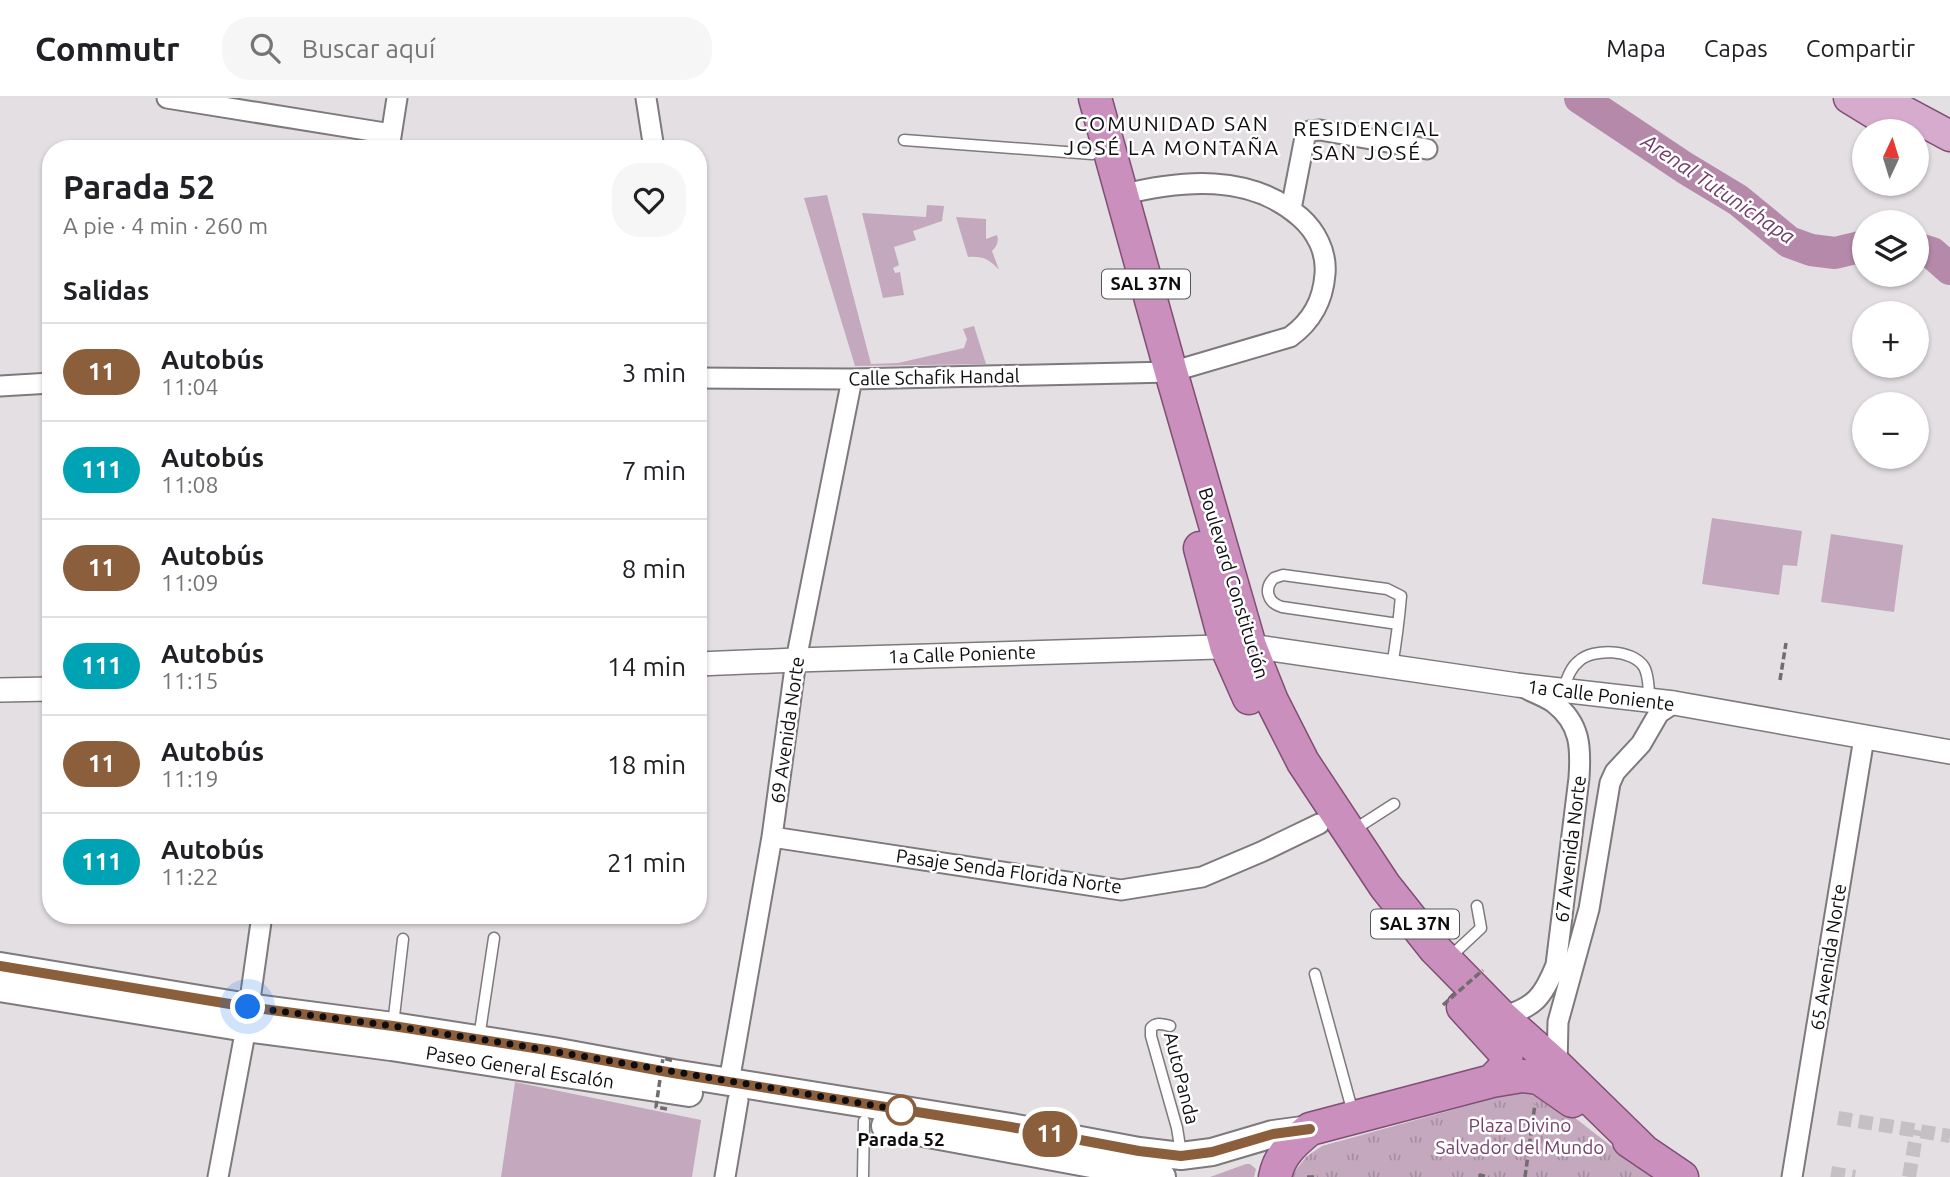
<!DOCTYPE html>
<html lang="es">
<head>
<meta charset="utf-8">
<style>
	:root { --surface:#fff; --page:#f6f6f6; --text:#202124; --muted:#757577; --line:#e0e0e0 }
	body { margin:0; font-family:Ubuntu,sans-serif; background:var(--page); color:var(--text); height:100vh; display:flex; flex-direction:column; font-size:26px; white-space:nowrap }
	* { box-sizing:border-box; margin:0 }
	p { font-size:23px; color:var(--muted) }
	.icon { flex:none; width:38px; height:38px; fill:none; stroke:currentColor; stroke-width:2; stroke-linecap:round; stroke-linejoin:round }
	.map { position:relative; flex:1; overflow:hidden }
	.details { position:absolute; left:42px; top:42px; width:665px; height:784px; display:flex; flex-direction:column; background:var(--surface); border-radius:28px; box-shadow:0 2px 5px #0004 }
	.details>* { flex:none }
	.badge { padding:0 14px; border-radius:23px; font-size:24px; line-height:46px }
	.needle { width:46px; rotate:4deg }
	.tools { position:absolute; left:1852px; top:21px; display:grid; gap:14px }
	.tools a { display:grid; place-items:center; width:77px; height:77px; border-radius:50%; background:var(--surface); box-shadow:0 2px 5px #0004; font-size:35px }
	.you { position:absolute; width:35px; height:35px; margin:-18px; border:5px solid #fff; border-radius:50%; background:#1a73e8; box-shadow:0 0 0 10px #1a73e833 }
	.map>.badge { position:absolute; translate:-50% -50%; box-shadow:0 0 0 4px #fff }
	h2 { padding:0 21px; font-size:26px; line-height:63px }
	.round { display:grid; place-items:center; flex:none; width:74px; height:74px; border-radius:28px; background:var(--page) }
	.headline { display:flex; align-items:center; justify-content:space-between; height:119px; padding:0 21px }
	h1 { font-size:33px; font-weight:600; line-height:52px }
	ul { padding:0; list-style:none }
	li { display:flex; align-items:center; gap:21px; height:98px; padding:0 21px; border-top:2px solid var(--line) }
	li div { flex:1 }
	li b { display:block; font-size:26px }
	li em { font-style:normal }
	li .badge { min-width:77px; font-weight:700; text-align:center }
	header { display:flex; align-items:center; gap:42px; box-sizing:border-box; height:98px; padding:0 35px; background:var(--surface); border-bottom:2px solid var(--line) }
	header strong { font-size:33px }
	nav { display:flex; gap:38px; margin-inline-start:auto; font-size:24px }
	.search { width:490px; height:63px; background:var(--page); display:flex; align-items:center; gap:18px; box-sizing:border-box; padding:0 24px; border-radius:28px; color:var(--muted); font-size:26px }
	.map>svg:first-child { display:block }
</style>
</head>
<body>
<header>
<strong>Commutr</strong>
<div class="search"><svg class="icon" aria-label="search" viewBox="0 0 24 24"><circle cx="10" cy="10" r="6"/><path d="M15 15l6 6"/></svg>Buscar aquí</div>
<nav><a>Mapa</a><a>Capas</a><a>Compartir</a></nav>
</header>
<div class="map">
<svg width="1950" height="1079" viewBox="0 0 1950 1079">
	<defs>
		<pattern id="park-tufts" width="24" height="20" patternUnits="userSpaceOnUse" patternTransform="scale(1.75)"><rect width="24" height="20" fill="#c4a8bd"/><path d="M3 7l-1-3M5 7V3M7 7l1-3M15 17l-1-3M17 17v-4M19 17l1-3" fill="none" stroke="#a78fa1"/></pattern>
	</defs>
	<rect width="100%" height="100%" fill="#e4dfe3"/>
	<path fill="#c4a8bd" d="M827 97 871 266 898 265 964 250 967 241 963 231 974 228 986 266 855 268 804 100Z
		M927 107 944 108 942 123 913 133 916 142 894 149 899 167 893 170 895 175 900 174 904 197 883 200 862 115 926 119Z
		M956 119 986 121V141L997 137C999 143 997 148 992 153L999 172C989 161 983 158 968 159Z
		M1712 420 1802 433 1797 468 1783 467 1779 497 1702 486Z
		M1831 436 1903 447 1894 514 1821 504Z
		M515 984 701 1022 692 1079H501Z
		M1246 1066H1250L1256 1071 1254 1079H1210Z"/>
	<path fill="url(#park-tufts)" d="M1520 995 1536 997 1565 1012 1620 1055 1657 1079H1290L1306 1059 1322 1048 1506 997Z"/>
	<g fill="none" stroke-linecap="round" stroke-linejoin="round">
		<path stroke="#b589aa" stroke-width="32" d="M1580 0 1685 70 1738 102 1789 144 1811 152 1835 155 1864 148
			M1916 150 1932 155 1950 171"/>
		<path stroke="#c4c0c3" stroke-width="14" stroke-dasharray="14 7" stroke-linecap="butt" d="M1838 1020 1950 1038
			M1831 1075 1855 1079
			M1909 1079 1917 1032"/>
		<defs>
			<path id="service" d="M904 42 1092 56
				M1392 568C1396 545 1399 521 1401 498L1387 491 1283 477 1274 480C1263 491 1268 505 1282 509L1398 526
				M1563 592C1567 581 1570 570 1579 563 1593 550 1633 551 1644 569 1649 578 1649 593 1649 602
				M1352 733 1394 706
				M1449 860 1481 830 1477 808
				M1315 876 1353 1015
				M393 927 403 841
				M1170 928C1162 926 1156 924 1151 930V938L1177 1030 1181 1055
				M479 940 494 840
				M863 1078 864 1023"/>
			<path id="minor" d="M167 0 391 36
				M646 0 654 51
				M389 51 397 0
				M1291 111 1305 39 1310 33 1320 32 1427 51
				M698 280 852 281 1171 274 1290 239C1312 223 1323 203 1325 176 1327 154 1316 133 1300 119 1250 75 1181 82 1121 97
				M0 288 51 285
				M772 739 1121 792 1202 779 1261 754 1319 726
				M1502 919C1535 909 1543 899 1556 867L1579 680C1581 650 1581 626 1554 605 1546 599 1534 595 1525 590
				M1557 968 1558 924 1589 811 1610 685 1615 674 1641 646 1659 615 1674 605
				M729 984 772 739 796 562 852 281
				M218 1079 246 930 262 817
				M725 1079 738 1002
				M1792 1079 1864 640"/>
			<path id="tertiary" d="M698 566 796 562 1250 548 1517 587 1674 605 1950 654
				M0 592 51 591"/>
			<path id="secondary" d="M0 868 248 909 393 928 553 953 673 975 1011 1029 1139 1053 1181 1058 1212 1054 1273 1036 1310 1031
				M0 890 246 930 391 949 689 995
				M885 1028 1162 1079"/>
			<path id="primary" d="M1849 0 1893 27
				M1879 0 1950 38"/>
			<path id="trunk" d="M1095 0 1171 274 1250 548 1272 603 1303 664 1385 788 1435 851 1502 919 1557 968 1645 1054
				M1200 450 1226 548 1249 600
				M1463 909 1506 956 1507 967 1492 983
				M1629 1043 1682 1079
				M1275 1079C1279 1057 1294 1044 1310 1031L1492 983 1522 978 1539 980 1572 1003"/>
		</defs>
		<use href="#service" stroke="#7d797c" stroke-width="13"/>
		<use href="#minor" stroke="#7d797c" stroke-width="23"/>
		<use href="#tertiary" stroke="#7d797c" stroke-width="26"/>
		<use href="#secondary" stroke="#7d797c" stroke-width="30"/>
		<use href="#primary" stroke="#7f4f74" stroke-width="33"/>
		<use href="#trunk" stroke="#7f4f74" stroke-width="35"/>
		<path stroke="#706c6f" stroke-width="3.5" stroke-dasharray="7 3.5" stroke-linecap="butt" d="M1780 582 1786 545
			M1307 1079H1318
			M1480 1079V1077L1489 1079
			M1525 1079 1535 1006"/>
		<use href="#service" stroke="#fff" stroke-width="10"/>
		<use href="#minor" stroke="#fff" stroke-width="19"/>
		<use href="#tertiary" stroke="#fff" stroke-width="23"/>
		<use href="#secondary" stroke="#fff" stroke-width="26"/>
		<use href="#primary" stroke="#d7abcd" stroke-width="30"/>
		<use href="#trunk" stroke="#ca8fbc" stroke-width="32"/>
		<path stroke="#706c6f" stroke-width="3.5" stroke-dasharray="7 3.5" stroke-linecap="butt" d="M1443 907 1483 872
			M667 1011 656 1009 663 960 674 963"/>
	</g>
	<g fill="none" stroke-linecap="round" stroke-linejoin="round">
		<defs>
			<path id="line" d="M0 868 248 909 393 928 553 953 673 975 1011 1029 1139 1053 1181 1058 1212 1054 1273 1036 1310 1031"/>
		</defs>
		<use href="#line" stroke="#fff" stroke-width="16"/>
		<use href="#line" stroke="#8b5e3c" stroke-width="10"/>
		<path stroke="#0f0d0e" stroke-width="7" stroke-dasharray="0 12.6" d="M248 909 393 928 504 945 901 1012"/>
	</g>
	<circle fill="#fff" stroke="#8b5e3c" stroke-width="3.5" cx="901" cy="1012" r="14"/>
	<g text-anchor="middle" stroke-width="5" stroke-linejoin="round" paint-order="stroke">
		<g fill="#fff" stroke="#575656" stroke-width="2">
			<rect x="1102" y="171.5" width="88" height="29" rx="5"/>
			<rect x="1371" y="811.5" width="88" height="29" rx="5"/>
		</g>
		<g font-size="18" font-weight="bold" fill="#0f0d0e">
			<text x="1146" y="192">SAL 37N</text>
			<text x="1415" y="832">SAL 37N</text>
		</g>
		<g font-size="19" fill="#0f0d0e" stroke="#fff">
			<text transform="translate(934 279) rotate(-1)" y="7">Calle Schafik Handal</text>
			<text transform="translate(1234 485) rotate(73)" y="7">Boulevard Constitución</text>
			<text transform="translate(962 556) rotate(-2)" y="7">1a Calle Poniente</text>
			<text transform="translate(1601 597) rotate(7)" y="7">1a Calle Poniente</text>
			<text transform="translate(787 632) rotate(-82)" y="7">69 Avenida Norte</text>
			<text transform="translate(1570 751) rotate(-83)" y="7">67 Avenida Norte</text>
			<text transform="translate(1009 773) rotate(8)" y="7">Pasaje Senda Florida Norte</text>
			<text transform="translate(1828 859) rotate(-81)" y="7">65 Avenida Norte</text>
			<text transform="translate(520 969) rotate(9)" y="7">Paseo General Escalón</text>
			<text transform="translate(1182 980) rotate(76)" y="7">AutoPanda</text>
		</g>
		<g font-size="19" fill="#773e6b" stroke="#fff">
			<text x="1520" y="1034">Plaza Divino<tspan x="1520" dy="22">Salvador del Mundo</tspan></text>
		</g>
		<g font-size="19" font-weight="bold" fill="#0f0d0e" stroke="#fff">
			<text x="901" y="1048">Parada 52</text>
		</g>
		<g font-size="21" letter-spacing="2" fill="#0f0d0e" stroke="#fff">
			<text x="1172" y="33">COMUNIDAD SAN<tspan x="1172" dy="24">JOSÉ LA MONTAÑA</tspan></text>
			<text x="1367" y="38">RESIDENCIAL<tspan x="1367" dy="24">SAN JOSÉ</tspan></text>
		</g>
		<g font-size="21" font-style="italic" fill="#743b68" stroke="#fff">
			<text transform="translate(1718 91) rotate(34)" y="7">Arenal Tutunichapa</text>
		</g>
	</g>
</svg>
<div class="tools">
<a><svg class="needle" viewBox="-14 -14 28 28"><path d="M0-13l5 13h-10z" fill="#e53935"/><path d="M0 13l5-13h-10z" fill="#757577"/></svg></a>
<a><svg class="icon" aria-label="layers" viewBox="0 0 24 24"><path d="M12 4l9 5-9 5-9-5zM3 14l9 5 9-5"/></svg></a>
<a>+</a>
<a>−</a>
</div>
<div class="you" style="left:248px;top:909px"></div>
<b class="badge" style="left:1050px;top:1036px;background:#8b5e3c;color:#fff">11</b>
<section class="details">
<div class="headline"><div><h1>Parada 52</h1><p>A pie · 4 min · 260 m</p></div><a class="round"><svg class="icon" aria-label="heart" viewBox="0 0 24 24"><path d="M12 20l-8-8c-3-5 5-10 8-4 3-6 11-1 8 4z"/></svg></a></div>
<h2>Salidas</h2>
<ul>
<li><span class="badge" style="background:#8b5e3c;color:#fff">11</span><div><b>Autobús</b><p>11:04</p></div><em>3 min</em></li>
<li><span class="badge" style="background:#00a3b4;color:#fff">111</span><div><b>Autobús</b><p>11:08</p></div><em>7 min</em></li>
<li><span class="badge" style="background:#8b5e3c;color:#fff">11</span><div><b>Autobús</b><p>11:09</p></div><em>8 min</em></li>
<li><span class="badge" style="background:#00a3b4;color:#fff">111</span><div><b>Autobús</b><p>11:15</p></div><em>14 min</em></li>
<li><span class="badge" style="background:#8b5e3c;color:#fff">11</span><div><b>Autobús</b><p>11:19</p></div><em>18 min</em></li>
<li><span class="badge" style="background:#00a3b4;color:#fff">111</span><div><b>Autobús</b><p>11:22</p></div><em>21 min</em></li>
</ul>
</section>
</div>
</body>
</html>
